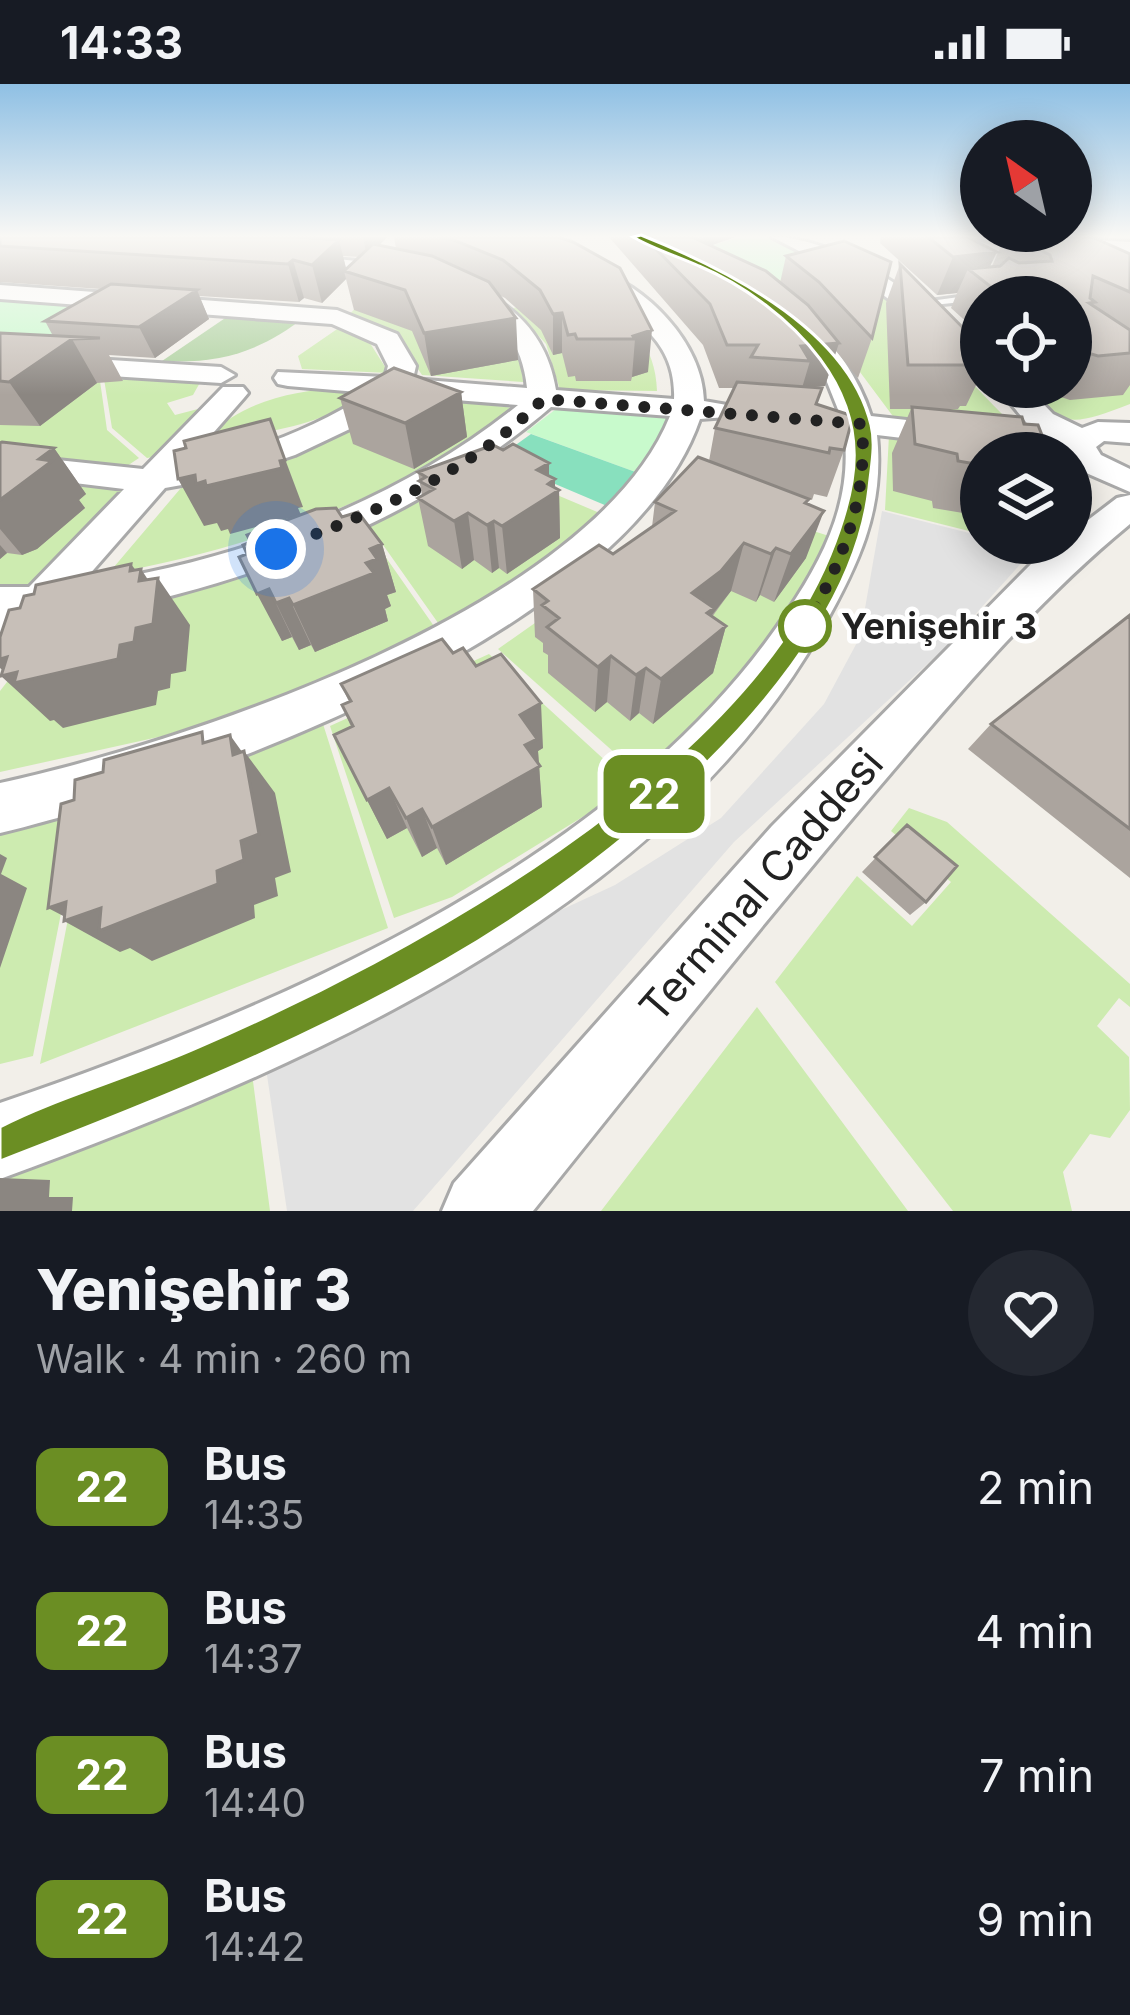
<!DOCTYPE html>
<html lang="en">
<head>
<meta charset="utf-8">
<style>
	:root { --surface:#171b24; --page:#242831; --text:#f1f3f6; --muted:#9ea1a6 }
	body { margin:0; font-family:Inter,sans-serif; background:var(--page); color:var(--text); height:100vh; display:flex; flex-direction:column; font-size:45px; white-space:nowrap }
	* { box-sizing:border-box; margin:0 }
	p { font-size:39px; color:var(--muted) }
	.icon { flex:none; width:66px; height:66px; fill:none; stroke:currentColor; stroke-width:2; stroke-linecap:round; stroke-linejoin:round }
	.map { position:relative; height:1127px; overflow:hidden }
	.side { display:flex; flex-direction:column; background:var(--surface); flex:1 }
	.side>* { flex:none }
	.badge { padding:0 24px; border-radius:18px; font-size:42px; line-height:78px }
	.needle { width:78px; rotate:326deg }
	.tools { position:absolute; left:960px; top:36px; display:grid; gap:24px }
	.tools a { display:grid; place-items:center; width:132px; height:132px; border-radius:50%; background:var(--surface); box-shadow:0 6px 30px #0003; font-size:60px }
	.you { position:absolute; width:60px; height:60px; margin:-30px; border:9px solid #fff; border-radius:50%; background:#1a73e8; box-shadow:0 0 0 18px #1a73e833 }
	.map>.badge { position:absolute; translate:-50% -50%; box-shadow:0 0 0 6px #fff }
	.round { display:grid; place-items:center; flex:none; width:126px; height:126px; border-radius:63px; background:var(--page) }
	.overview { display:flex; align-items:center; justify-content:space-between; height:204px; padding:0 36px }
	h1 { font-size:57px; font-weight:800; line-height:90px }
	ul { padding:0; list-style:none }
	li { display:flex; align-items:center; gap:36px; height:144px; padding:0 36px }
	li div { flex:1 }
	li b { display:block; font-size:45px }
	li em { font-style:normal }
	li .badge { min-width:132px; font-weight:700; text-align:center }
	.status { display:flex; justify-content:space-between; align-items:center; height:84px; padding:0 60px; background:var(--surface); direction:ltr }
	.status svg { height:33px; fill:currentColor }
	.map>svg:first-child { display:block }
</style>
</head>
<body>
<div class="status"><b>14:33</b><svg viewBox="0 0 49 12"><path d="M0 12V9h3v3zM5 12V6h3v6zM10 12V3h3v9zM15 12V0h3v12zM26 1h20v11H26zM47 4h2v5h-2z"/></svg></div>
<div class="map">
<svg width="1130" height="1127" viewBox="0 0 1130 1127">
	<rect width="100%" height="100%" fill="#f2efe9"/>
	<path fill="#cdebb0" d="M838 183C904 219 950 278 1004 332L895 335 816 229 761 200Z
		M385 191 519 263 523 298 422 291 398 255 349 231Z
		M594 207C629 233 656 262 657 307L560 306 546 260 513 224Z
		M343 241 368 256 389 289 302 285 298 272Z
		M0 288 100 297 107 346 139 374 127 382 0 368Z
		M1130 292V320C1074 341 1064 346 1019 303H1071Z
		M104 295H202L193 311 167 319 175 331 198 325 211 330 160 372 147 374 112 344Z
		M344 303 374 306C322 340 271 352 210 351 245 316 295 307 344 303Z
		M407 312 515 324C411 411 241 467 108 490L186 398 264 379 344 348Z
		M889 351 981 369V450L885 426Z
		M484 380 602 430 565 468 443 546 369 441Z
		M0 392 128 407 23 505 0 502Z
		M683 405 829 452 789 544 643 694 498 565 630 472Z
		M366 445 436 545 313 603 163 652 0 688V607L58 532 212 503Z
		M489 570 633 702 452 813 394 834 330 642Z
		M323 640 388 844 40 980 94 700Z
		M85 707 33 972 0 980V729Z
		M909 724 947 738 1130 900V923L1119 914 1097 942 1129 973 1130 1026 1110 1054 1090 1050 1063 1088 1072 1127H953L775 898 857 792 912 842 951 798 891 747Z
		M757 923 908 1127H601Z
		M251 982 270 1127H0V1082Z"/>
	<path fill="#add19e" d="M237 226 306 232C260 268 220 280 162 277Z"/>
	<path fill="#c8facc" d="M739 153H769L838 183 761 200 693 168Z
		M0 212 130 221 46 274 0 270Z
		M560 322 670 331 655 371 641 390 526 348Z"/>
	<path fill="#88e0be" d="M531 350 641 390 607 422 496 375Z"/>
	<path fill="#e2e2e2" d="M882 427 981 452V459L1034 465 947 562 734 758 413 1127H287L263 964 615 801 721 734 824 620 860 553Z"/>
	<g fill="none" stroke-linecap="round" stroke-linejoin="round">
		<defs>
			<path id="service" d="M981 210 986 213H981V216L914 223 908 220Z"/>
			<path id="minor" d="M772 153C843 153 925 220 981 260V281L971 279 882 210Z
				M973 153C1031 153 1078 166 1130 189V204L1067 176Z
				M284 172C386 178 536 181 556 306L674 315C677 248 620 230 581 191L592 184C646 201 703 259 704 317L727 321 731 327 727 333 700 335C628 546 201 701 0 749V699C188 658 593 524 670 332L551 323C444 415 314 474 178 510 138 521 94 533 52 533L16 574 0 579V503H29L124 405 0 390V370L143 385 223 303H243L248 309 243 315 185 381C250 369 314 345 369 309L288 302 278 300 274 294 278 288 385 293 388 282 377 260 332 240 0 215V201L337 226 397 250 416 282 413 295 527 304C514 178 365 202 277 182L273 178ZM404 312 518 321C395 420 236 478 81 500L165 404 232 392 295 371 354 343Z
				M792 230C827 241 861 298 871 332L1048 352 1031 344 997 303H1027L1053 330 1082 344 1098 338 1130 339V359L1104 357 1096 363 1101 371 1130 385V408L1077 385 1071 369H1029L877 351C885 427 857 483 821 547 657 834 297 986 0 1095V1019C273 926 626 776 789 525 825 471 853 415 844 347L824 344 820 337 824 330 839 328 825 293 780 237Z
				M0 269 221 283 235 291 221 299 0 285Z
				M1130 411V440C1040 514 966 601 891 689 768 832 651 980 533 1127H442L454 1099 772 742 1037 474 1057 459H1071V449L1117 414Z"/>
			<path id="tertiary" d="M1052 153 1130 158V172L1064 160Z"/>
		</defs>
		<use href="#service" stroke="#a9a9a9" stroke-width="6"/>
		<use href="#minor" stroke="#a9a9a9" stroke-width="6"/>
		<use href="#tertiary" stroke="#a9a9a9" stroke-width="6"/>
		<use href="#service" fill="#fff" fill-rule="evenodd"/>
		<use href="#minor" fill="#fff" fill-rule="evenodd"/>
		<use href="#tertiary" fill="#fff" fill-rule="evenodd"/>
	</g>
	<path fill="#aba49e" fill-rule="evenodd" d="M0 153H387L379 162 396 165 394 153H558L620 184 648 288 632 293 631 297H576L575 292 568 293 562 269 553 271 541 246 505 214 499 211 518 276 431 292 412 247 354 226 346 195 322 219 304 214 299 218 199 212 209 235 155 274 109 271 123 297 97 299 40 342 0 341V249L53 252 45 237 101 205 0 198ZM343 172 360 173 346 185Z
		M609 153H735L710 162 780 199 786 172 844 157 872 254 858 294 836 267 825 302 811 303 816 320 844 366 827 413 814 410 812 416 809 415 807 420 806 474 774 518 760 511 756 518 731 507 712 533 726 542 713 589 653 640 639 629 630 637 607 618 595 628 548 589V571L543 568V559L535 553 533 505 613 470 652 443 655 418 709 377 715 344 734 304H719L703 261Z
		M881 153H967L990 182H992L1005 153H1092L1130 170V301L1123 311 1070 316 1040 306 1037 303H1071V213H981V251L951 224 957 209 937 211 880 159Z
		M900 180 981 262V291L966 322H960L958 325H937L981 369V432L933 424 932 417 893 407 892 369 911 325H890L886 219Z
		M461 308 467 353 414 385 353 360 340 314Z
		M0 359 54 364 86 410 79 416 85 424 37 465 22 471 7 469 0 475Z
		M418 388 555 395V404L559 406 560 454 507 490 499 484 492 489 474 476 462 485 428 462 418 414 422 412Z
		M342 433 382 460 396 508 387 511 391 522 385 525 388 537 315 568 311 561 299 566 292 553 282 557 247 470Z
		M1130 531V794L968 665 991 640Z
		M453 569 543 664 538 667 542 723 446 781 437 764 422 773 407 744 387 755 334 651 351 643 342 621 349 618 341 600Z
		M907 741 926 818 910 831 862 788Z"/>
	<path fill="#8b8681" d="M363 153H387L367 173Z
		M704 153H735L703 164Z
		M339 156 347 188 344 187 346 195 322 219 312 181Z
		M997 168 983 197 968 185 957 209 937 211 953 173Z
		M293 176 304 214 299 218 288 180Z
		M197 206 209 235 155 274 139 243Z
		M562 229V269L553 271V230Z
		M516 234 518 276 431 292 424 249Z
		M652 246 648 288 632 293 635 255 633 252Z
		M72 255 97 299 40 342 9 298Z
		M839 259 825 302 802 304 810 277 801 262Z
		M461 308 467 353 414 385 405 339Z
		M270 335 303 423 298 424 301 431 230 450 228 445 221 447 217 439 204 442 178 395 195 391Z
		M54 364 86 410 79 416 85 424 37 465 22 471 0 445V416L39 375Z
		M549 379V399L555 395V409L559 406 560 454 507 490 502 442 537 386Z
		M824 427 806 474 774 518 791 470Z
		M468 429 474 476 462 485 454 437Z
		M494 437 499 484 492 489 487 441Z
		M744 459 731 507 712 531 705 559 726 542 713 589 653 640 661 595 692 509Z
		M382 460 396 508 387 511 391 522 385 525 388 537 315 568 293 521 370 465Z
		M0 461 7 469 0 475Z
		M776 464 760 511 756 518 771 470Z
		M131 480 140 492 141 485 156 508 158 494 190 541 186 587 171 590 170 604 158 607 156 621 63 644 54 636 50 637 1 592 7 590 0 584V575L130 487Z
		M269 505 292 553 282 557 257 510Z
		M289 514 311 561 299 566 276 519Z
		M611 572 607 618 595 628 598 583Z
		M646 584 639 629 630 637 636 591Z
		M541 619 543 664 538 667 542 723 446 781 432 743 520 631Z
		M230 651 245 672 244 667 275 709 291 788 275 794 278 812 254 821 255 834 152 877 130 864 120 868 64 837 69 835 48 824 66 818 217 787 233 671Z
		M389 704 407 744 387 755 367 716Z
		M422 725 437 764 422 773 406 734Z
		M0 770 7 774 1 790 27 804 0 884Z
		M0 1094 50 1096 49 1113H73L72 1127H0Z"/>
	<path fill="#c7bfb8" stroke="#8b8681" stroke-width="3" d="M0 153H298L339 156 312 181 293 176 288 180 0 162Z
		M440 153H558L573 158 620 184 652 246 633 252 635 255H577L575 250 568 251 562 229 553 230 540 206 503 176 456 157Z
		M644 153H692L766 187 808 221 839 259 801 262 810 277 751 273 758 261H727L710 220Z
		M928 153H967L997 168 953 173Z
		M1016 153H1092L1130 170V208L1093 192 1090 214 1095 218 1089 219 1130 246V269L1098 272 1071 264V213H1004L968 185 1000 182 1009 174 1019 179 1052 177 1050 171Z
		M844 157 891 178 872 254 819 198 786 172Z
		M373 160 432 172 489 198 516 234 424 249 405 206 344 187Z
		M900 180 981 262V278L976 277 980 281H908Z
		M111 200 197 206 139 243 45 237Z
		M0 249 100 254 72 255 9 298 0 297Z
		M394 284 461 308 405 339 340 314Z
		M737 298 822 304 816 320 853 332 844 366 830 364 829 369 715 344Z
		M912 323 1022 333 1024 340 1038 341 1049 369H981V381L958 377 957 370 915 360Z
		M270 335 285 376 280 377 282 384 206 402 205 397 196 400 195 391 178 395 174 367 186 364 184 357Z
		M2 358 54 364 39 375 52 377 0 416V359Z
		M513 360 549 379 537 386 555 395 548 400 559 406 502 442 494 437 487 441 468 429 454 437 418 414 434 405 419 397 426 393 418 388 493 361 503 366Z
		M698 373 809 415 805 419 824 427 791 470 776 464 771 470 744 459 721 487 692 509 714 524 707 529 726 542 661 595 646 584 636 591 611 572 598 583 547 543 559 534 542 521 548 517 533 505 599 461 613 470 675 427 655 418Z
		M336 424 342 433 358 428 382 460 370 465 377 475 366 479 374 489 293 521 289 514 276 519 269 505 257 510 239 473 247 470 243 461 251 458 247 451 316 425Z
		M131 480 130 487 141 485 139 497 158 494 153 540 136 544 134 558 120 561 118 575 14 599 17 588 1 592 7 573 0 575V553L9 526 20 524 24 512 34 510 36 501Z
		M1130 531V745L991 640Z
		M442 555 453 569 463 564 476 582 501 570 541 619 520 631 537 655 525 661 540 682 432 743 422 725 406 734 389 704 367 716 334 651 353 642 342 621 351 617 341 600Z
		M202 648 203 659 230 651 233 671 244 667 259 750 241 757 244 776 217 787 218 800 99 847 101 824 64 837 66 818 48 824 61 720 74 716 75 696 103 688 104 676Z
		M907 741 957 782 926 818 875 773Z"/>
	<linearGradient id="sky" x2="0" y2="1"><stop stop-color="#8fc0e4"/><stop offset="0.49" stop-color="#f9f8f5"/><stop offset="1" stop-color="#f9f8f5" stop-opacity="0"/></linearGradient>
	<rect width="1130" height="311" fill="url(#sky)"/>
	<path fill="#6b8e23" stroke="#fff" stroke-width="3" d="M641 151C724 184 848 244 871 341 876 361 871 383 869 404 848 593 601 788 446 876 303 958 153 1018 0 1077V1043C56 1014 129 994 199 963 409 872 740 692 830 471 859 400 869 341 820 275 791 236 744 201 699 182 677 172 653 165 633 153Z"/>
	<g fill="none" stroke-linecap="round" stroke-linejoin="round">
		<path stroke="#222" stroke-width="12" stroke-dasharray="0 21.6" d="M276 465C372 430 470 389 543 315L862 340C868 418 841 481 802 547L805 542"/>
	</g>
	<circle fill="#fff" stroke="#6b8e23" stroke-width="6" cx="805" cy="542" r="24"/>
	<g text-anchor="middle" stroke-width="9" stroke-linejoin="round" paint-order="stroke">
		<g font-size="36" font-weight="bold" fill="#222" stroke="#fff" text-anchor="start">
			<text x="841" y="555">Yenişehir 3</text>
		</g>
		<g font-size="42" fill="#222" stroke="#fff">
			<text transform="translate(761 801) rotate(-49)" y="15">Terminal Caddesi</text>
		</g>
	</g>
</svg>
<div class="tools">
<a><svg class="needle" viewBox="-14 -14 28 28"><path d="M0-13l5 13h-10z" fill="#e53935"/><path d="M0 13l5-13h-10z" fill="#9ea1a6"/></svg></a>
<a><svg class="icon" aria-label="locate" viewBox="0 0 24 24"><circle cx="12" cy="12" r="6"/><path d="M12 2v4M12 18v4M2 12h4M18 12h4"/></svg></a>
<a><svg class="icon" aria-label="layers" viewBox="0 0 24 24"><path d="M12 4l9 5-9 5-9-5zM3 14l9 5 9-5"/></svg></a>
</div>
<div class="you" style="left:276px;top:465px"></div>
<b class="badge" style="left:654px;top:710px;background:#6b8e23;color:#fff">22</b>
</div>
<section class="side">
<div class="overview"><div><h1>Yenişehir 3</h1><p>Walk · 4 min · 260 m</p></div><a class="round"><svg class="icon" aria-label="heart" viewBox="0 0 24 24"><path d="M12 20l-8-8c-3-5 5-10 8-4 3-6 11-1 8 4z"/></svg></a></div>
<ul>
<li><span class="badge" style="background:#6b8e23;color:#fff">22</span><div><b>Bus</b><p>14:35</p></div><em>2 min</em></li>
<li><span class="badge" style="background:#6b8e23;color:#fff">22</span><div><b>Bus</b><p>14:37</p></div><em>4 min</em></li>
<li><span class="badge" style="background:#6b8e23;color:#fff">22</span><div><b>Bus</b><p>14:40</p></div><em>7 min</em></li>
<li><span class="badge" style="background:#6b8e23;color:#fff">22</span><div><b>Bus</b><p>14:42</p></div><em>9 min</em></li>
</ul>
</section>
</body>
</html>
